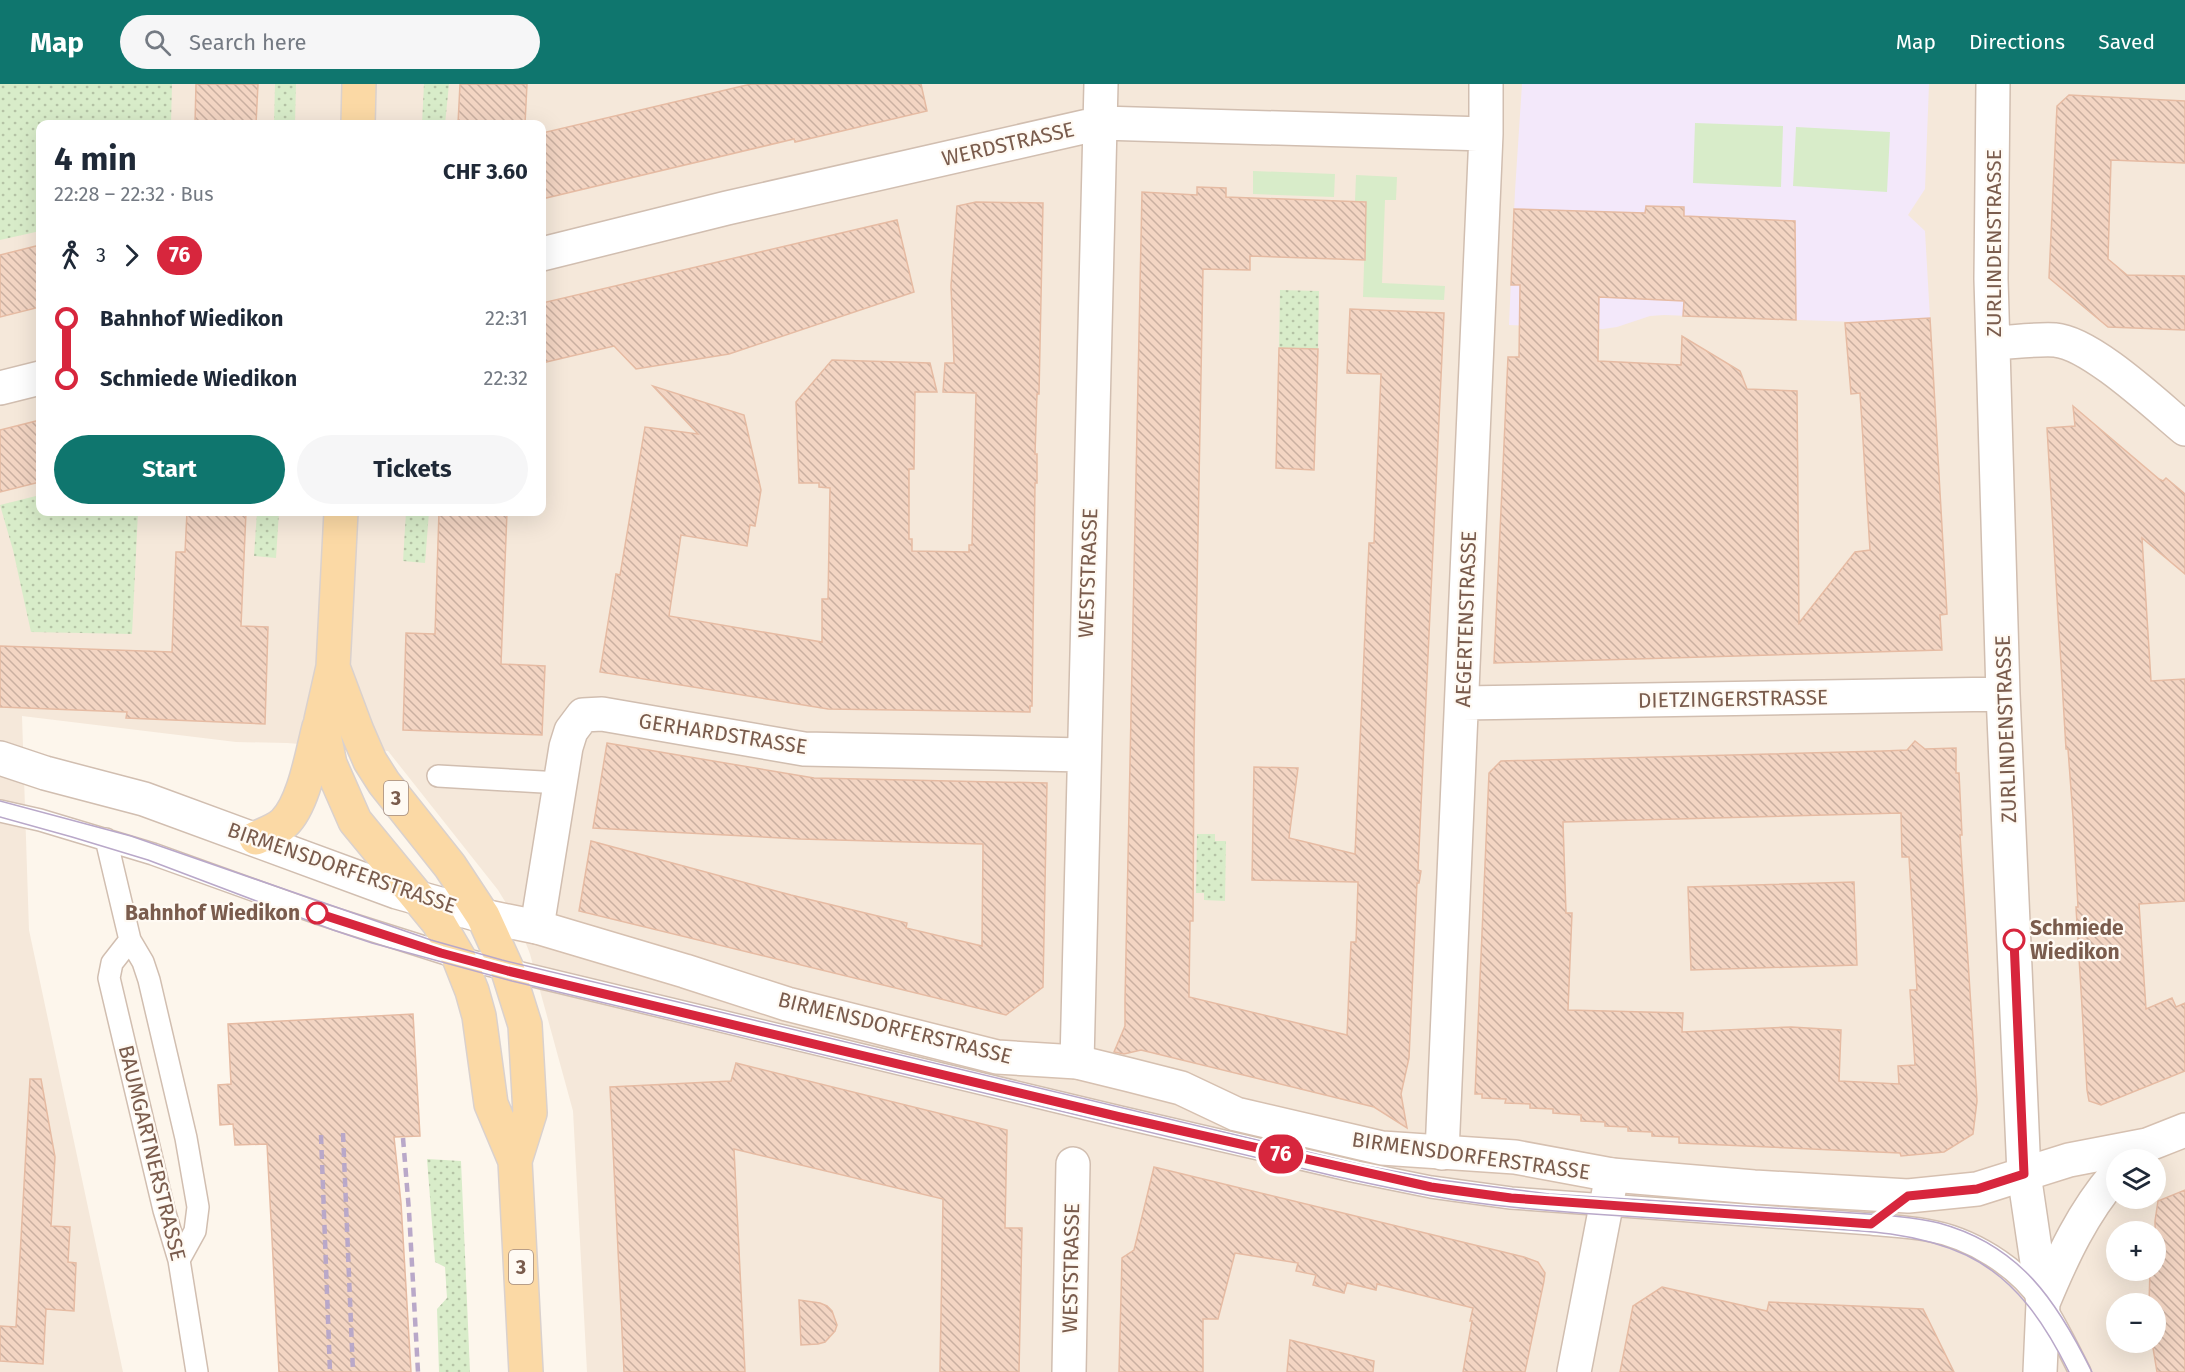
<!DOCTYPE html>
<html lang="en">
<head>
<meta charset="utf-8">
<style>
	:root { --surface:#fff; --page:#f6f6f7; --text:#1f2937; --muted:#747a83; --accent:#0f766e }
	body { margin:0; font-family:"Fira Sans",sans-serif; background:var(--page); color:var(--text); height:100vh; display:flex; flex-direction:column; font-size:22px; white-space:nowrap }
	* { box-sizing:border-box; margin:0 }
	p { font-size:20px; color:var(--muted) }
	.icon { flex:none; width:33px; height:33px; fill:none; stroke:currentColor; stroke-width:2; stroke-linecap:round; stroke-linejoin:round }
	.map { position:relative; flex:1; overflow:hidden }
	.panel { position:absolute; left:36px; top:36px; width:510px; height:396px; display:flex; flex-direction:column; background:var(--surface); border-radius:12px; box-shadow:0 6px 24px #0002 }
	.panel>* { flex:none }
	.badge { padding:0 12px; border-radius:20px; font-size:21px; line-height:39px }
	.buttons { position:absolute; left:2106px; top:1065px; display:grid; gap:12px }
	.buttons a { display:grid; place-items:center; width:60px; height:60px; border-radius:50%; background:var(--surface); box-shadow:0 6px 24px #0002; font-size:30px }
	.map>.badge { position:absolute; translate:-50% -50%; box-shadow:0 0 0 3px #fff }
	.legs { display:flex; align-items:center; gap:9px; height:66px; padding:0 18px; font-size:20px }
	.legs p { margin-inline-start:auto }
	.summary { display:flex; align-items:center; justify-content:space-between; height:102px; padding:0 18px }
	h1 { font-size:33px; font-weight:700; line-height:45px }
	.button { display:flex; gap:12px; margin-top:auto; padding:12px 18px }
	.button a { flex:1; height:69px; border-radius:36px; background:var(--accent); color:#fff; font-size:24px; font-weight:700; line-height:69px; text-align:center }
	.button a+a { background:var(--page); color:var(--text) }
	ul { padding:0 18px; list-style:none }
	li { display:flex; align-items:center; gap:21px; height:60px; font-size:22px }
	li i { display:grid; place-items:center; width:9px; height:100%; margin:0 8px; background:currentColor }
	li i::after { content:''; width:15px; height:15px; margin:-8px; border:4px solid; border-radius:50%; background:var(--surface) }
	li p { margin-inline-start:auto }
	li:first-child i { background:linear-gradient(#0000 50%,currentColor 0) }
	li:last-child i { background:linear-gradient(currentColor 50%,#0000 0) }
	header { display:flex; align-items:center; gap:36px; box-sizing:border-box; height:84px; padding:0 30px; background:var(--accent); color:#fff }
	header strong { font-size:28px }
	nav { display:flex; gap:33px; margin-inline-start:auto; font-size:21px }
	.search { width:420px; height:54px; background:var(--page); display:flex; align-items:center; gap:15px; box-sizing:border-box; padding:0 21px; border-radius:33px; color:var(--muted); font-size:22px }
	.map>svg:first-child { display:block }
</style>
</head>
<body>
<header>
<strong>Map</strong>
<div class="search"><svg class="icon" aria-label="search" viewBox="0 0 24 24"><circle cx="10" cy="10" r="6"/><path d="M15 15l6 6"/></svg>Search here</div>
<nav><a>Map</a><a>Directions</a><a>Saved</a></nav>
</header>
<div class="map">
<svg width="2185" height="1288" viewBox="0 0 2185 1288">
	<defs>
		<pattern id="grass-dots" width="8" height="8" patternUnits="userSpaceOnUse" patternTransform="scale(1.5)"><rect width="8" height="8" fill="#d8ecc9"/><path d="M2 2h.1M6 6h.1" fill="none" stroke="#b4c2a5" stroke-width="1.8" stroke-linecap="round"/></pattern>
		<pattern id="building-back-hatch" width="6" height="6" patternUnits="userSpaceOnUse" patternTransform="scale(1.5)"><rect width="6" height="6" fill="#f3d5c3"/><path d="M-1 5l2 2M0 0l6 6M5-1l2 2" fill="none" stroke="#cab0a1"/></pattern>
	</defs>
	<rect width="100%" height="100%" fill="#fdf6ec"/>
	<path fill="#f5e8da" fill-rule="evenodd" d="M0 0H2185V1288H587L573 1027 530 870 518 839 498 806 388 667 287 659 236 658 22 632 29 846 123 1288H0ZM40 40H542V428H40ZM2116 1076H2156V1114H2116ZM2116 1148H2156V1186H2116ZM2116 1220H2156V1258H2116Z"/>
	<path fill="#f3e8fa" d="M1522 0H1929L1925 105 1908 131 1925 147 1930 234 1857 238 1664 231 1650 232 1617 243 1603 245 1509 241 1515 107Z"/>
	<path fill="url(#grass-dots)" d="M0 0H172L171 40H40V147L0 156Z
		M275 0H296L295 40H274Z
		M424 0H449L445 40H422Z
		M1280 206 1319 207 1318 265 1279 264Z
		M40 411V428H138L132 550 31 548 13 466 0 421Z
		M257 428H279L276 474 254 472Z
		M406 428H429L425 479 403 477Z
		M1197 750H1215V757H1226L1225 817 1204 816V809H1196Z
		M427 1075 461 1077 470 1288H439L437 1225 447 1214 445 1183 435 1178Z"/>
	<path fill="#d8ecc9" d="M1695 39 1783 42 1781 103 1693 99Z
		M1796 43 1890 48 1887 108 1793 102Z
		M1253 87 1335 90 1334 113 1253 110Z
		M1356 91 1397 93 1396 116H1385L1382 199 1445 202 1444 216 1363 213 1366 118 1355 117Z"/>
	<path fill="url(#building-back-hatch)" stroke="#e6bba3" stroke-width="1.5" fill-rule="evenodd" d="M196 0H258L256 40H203L195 39Z
		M460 0H527L525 40H458Z
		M751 0H921L927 27 795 58 794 55 542 115V49Z
		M2069 11 2185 17V79L2111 76 2108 175 2127 191 2185 192V246L2108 243 2049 194 2057 22Z
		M1197 103 1226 104V113L1366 118 1365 176 1250 172V186L1203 185 1194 663 1193 837H1190L1189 913 1347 951 1351 858H1356L1358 798 1252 796 1254 683 1298 684 1289 754 1355 770 1369 459H1374L1381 290 1347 289 1350 225 1444 229 1418 786 1421 787 1419 799H1417L1409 974 1401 1010 1407 1044 1374 1023 1141 966 1124 970 1114 968 1125 942V917L1142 108 1197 111Z
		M976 118 1043 119 1039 310H1037L1035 370H1037V399H1035L1032 622H1030V628L828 625 600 588 616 490 620 491 645 343 698 350 653 302 744 331 761 406 755 442 750 441 747 462 681 451 669 532 822 558V515H828L830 404 819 403V399H799L796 318 832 276 930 279 937 308H915L914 385H909V455H912V467L969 468V461H972L976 309 943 308 945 279H954L951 202 957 122Z
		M1646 122 1684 123V132L1795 137 1796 236 1683 232 1684 217 1599 213 1598 277 1681 281 1682 252 1740 287 1747 305 1797 307 1799 539 1855 468 1870 466 1860 309 1851 310 1845 239 1930 234 1947 530 1940 531 1942 566 1494 579 1508 273H1519L1520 201H1511L1514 125 1645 129Z
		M897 136 914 208 729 270 636 285 614 262 542 279V219Z
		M40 161V223L0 233V171Z
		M1279 264 1318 265 1314 386 1276 384Z
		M2073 322 2159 395 2163 397 2166 394 2185 410V490L2142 454 2151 597 2185 595V817L2139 820 2146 925 2172 914 2176 923 2185 919V987L2101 1021 2089 1017 2087 1006 2076 823H2078L2073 733 2068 665H2066L2047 344 2075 342Z
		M40 336V398L0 408V346Z
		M187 428H246L241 542 268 543 265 640 126 634 127 628 0 623V562L172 568 176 468H185Z
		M439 428H507L501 580 545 582 542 651 403 646 406 549 435 550Z
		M1915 657 1925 665 1956 664V689H1959L1962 751H1960L1977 1017 1973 1050 1944 1068 1901 1072 1900 1069 1679 1059V1053L1652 1052V1048L1628 1047V1043L1605 1042V1038L1581 1037V1031L1553 1029V1025L1530 1024V1020L1505 1019 1506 1015 1482 1014V1010H1475L1489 689 1501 677 1883 667 1907 666ZM1901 729 1902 773H1909L1917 906H1910L1915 981 1898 982 1899 1000 1839 997 1841 946 1791 943 1682 948 1683 929 1568 926 1572 829H1566L1563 738Z
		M607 659 814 694 1047 699 1043 903 1006 931 579 827 591 757 791 811 907 839 906 844 982 862 983 760 800 755 593 744Z
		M1854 798 1857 881 1691 886 1688 803Z
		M413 930 420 1052 394 1053 401 1119 411 1288H279L267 1060 235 1061 233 1040 220 1041 218 1001 231 1000 228 940Z
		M736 979 1007 1046 1005 1144H1022L1019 1288H940L943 1115 734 1065 745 1288H624L610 1003 731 997Z
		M30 995H41L55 1073 51 1142 70 1143 68 1178 76 1179 74 1227 46 1225 43 1280 0 1277V1242L16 1243Z
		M1154 1083 1524 1173 1538 1178 1545 1189 1544 1197 1525 1288H1463L1472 1237H1470L1473 1224 1377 1200 1376 1206 1347 1199 1344 1209 1313 1201 1316 1191 1296 1187 1298 1179 1235 1169 1218 1235H1203V1288H1119L1122 1174 1134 1166Z
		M2185 1106V1288H2157L2152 1258H2156V1220H2149L2150 1186H2156L2155 1137 2158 1117Z
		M1662 1203 1767 1227 1769 1218 1923 1225 1954 1288H1620L1633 1222Z
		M799 1216 820 1219 827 1222 832 1227 837 1241 835 1247 825 1258 818 1260 801 1261Z
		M1290 1256 1374 1277 1373 1288H1287Z"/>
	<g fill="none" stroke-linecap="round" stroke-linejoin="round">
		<defs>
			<path id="service" d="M438 692 560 699
				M0 727 40 736 153 770 317 829 459 874 1120 1033 1357 1088 1431 1103 1511 1114 1871 1140C1889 1142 1908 1143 1926 1146 1970 1153 2018 1182 2043 1220 2057 1241 2068 1265 2080 1288
				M106 755 130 856 143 878 149 896 186 1054 198 1123 195 1147 179 1176
				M130 856 112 879 109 894 164 1126 179 1176 197 1288"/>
			<path id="minor" d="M1993 0 1991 195 2003 610 2024 1090
				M542 170 727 124 1101 39 1486 50
				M1994 259C2014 258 2035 255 2055 256 2091 259 2156 321 2185 345
				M0 304 40 294
				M1463 619 2003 610
				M537 843 566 663 571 647 583 631 602 630 804 665 1083 671
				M1077 978 1101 0
				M1442 1069 1486 50V0
				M1069 1288 1073 1080
				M1574 1288 1612 1091"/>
			<path id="tertiary" d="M0 674 45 689 144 715 397 808 483 832
				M2024 1090 2043 1219 2040 1288
				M2043 1219C2062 1173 2083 1128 2116 1090"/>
			<path id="secondary" d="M483 832 537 843 685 887 787 920 997 973 1077 978 1130 991 1181 1004 1236 1030 1382 1064 1515 1073 1612 1091 1754 1103 1908 1112 1977 1105 2069 1076 2147 1061 2185 1046"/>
			<path id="primary" d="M358 40 359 0
				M341 428 333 583 321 636 330 680 355 737 438 838 459 874 472 907 479 932 491 1020 515 1077
				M333 583 357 647 370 677 384 699 450 782 483 832 508 887 525 941 530 1029 515 1077 526 1288
				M256 754C265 750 277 746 284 739 304 720 312 670 319 643"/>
		</defs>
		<use href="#service" stroke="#d1beb0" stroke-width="24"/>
		<use href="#minor" stroke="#d1beb0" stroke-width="36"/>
		<use href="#tertiary" stroke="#d1beb0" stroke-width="36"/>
		<use href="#secondary" stroke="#d6c0b0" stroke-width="36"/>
		<use href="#primary" stroke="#dad1cd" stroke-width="36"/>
		<use href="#service" stroke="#fff" stroke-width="21"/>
		<use href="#minor" stroke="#fff" stroke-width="33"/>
		<use href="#tertiary" stroke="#fff" stroke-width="33"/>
		<use href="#secondary" stroke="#fff" stroke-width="33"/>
		<use href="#primary" stroke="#fbd9a5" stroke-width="33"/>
		<path stroke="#b9a8c9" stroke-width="1.5" d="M0 717 131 752 431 856 502 876 1366 1082 1441 1096 1549 1110 1884 1131C1902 1133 1921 1134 1939 1139 2020 1161 2057 1217 2092 1288
			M0 733 72 753 148 776 333 846 372 859 512 897 1334 1092C1377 1101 1420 1111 1463 1117 1511 1124 1560 1128 1608 1131 1670 1135 1731 1139 1793 1143 1852 1146 1912 1146 1966 1171 2016 1195 2045 1240 2069 1288"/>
		<path stroke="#b9a8c9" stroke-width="4.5" stroke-dasharray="9 6" stroke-linecap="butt" d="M343 1049 353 1288
			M321 1051 330 1288
			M403 1054 409 1127 418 1288"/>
	</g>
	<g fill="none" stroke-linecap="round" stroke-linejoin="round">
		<defs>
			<path id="line-1" d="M317 829 441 869 508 887 1120 1033 1431 1103 1511 1114 1871 1140 1908 1112 1977 1105 2024 1090 2014 856"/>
		</defs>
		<use href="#line-1" stroke="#fff" stroke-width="14"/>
		<use href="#line-1" stroke="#d7263d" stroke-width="9"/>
	</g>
	<g fill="#fff" stroke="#d7263d" stroke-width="3">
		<circle cx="317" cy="829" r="10"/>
		<circle cx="2014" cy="856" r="10"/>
	</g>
	<g text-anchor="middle" stroke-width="4.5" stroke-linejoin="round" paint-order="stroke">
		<g fill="#fffaf3" stroke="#a28b7f" stroke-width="1.5">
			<rect x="384" y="697" width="24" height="34" rx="4.5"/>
			<rect x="509" y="1166" width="24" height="34" rx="4.5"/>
		</g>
		<g font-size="20" font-weight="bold" fill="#7a5c4d">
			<text x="396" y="721">3</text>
			<text x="521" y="1190">3</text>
		</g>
		<g font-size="21" fill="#7a5c4d" stroke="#fffaf3">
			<text transform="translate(1008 60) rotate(-13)" y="7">WERDSTRASSE</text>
			<text transform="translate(1994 159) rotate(-90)" y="7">ZURLINDENSTRASSE</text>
			<text transform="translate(1088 489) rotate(-88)" y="7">WESTSTRASSE</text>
			<text transform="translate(1466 535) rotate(-88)" y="7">AEGERTENSTRASSE</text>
			<text transform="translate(1733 615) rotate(-1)" y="7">DIETZINGERSTRASSE</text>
			<text transform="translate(2006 645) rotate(-92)" y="7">ZURLINDENSTRASSE</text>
			<text transform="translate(723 650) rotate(9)" y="7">GERHARDSTRASSE</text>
			<text transform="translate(342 784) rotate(19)" y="7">BIRMENSDORFERSTRASSE</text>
			<text transform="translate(895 944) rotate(14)" y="7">BIRMENSDORFERSTRASSE</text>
			<text transform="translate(152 1069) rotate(76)" y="7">BAUMGARTNERSTRASSE</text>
			<text transform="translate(1471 1072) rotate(8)" y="7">BIRMENSDORFERSTRASSE</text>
			<text transform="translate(1071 1184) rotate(-89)" y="7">WESTSTRASSE</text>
		</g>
		<g font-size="21" font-weight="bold" fill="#7a5c4d" stroke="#fffaf3" text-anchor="end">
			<text x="300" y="836">Bahnhof Wiedikon</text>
			<text x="2030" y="851" text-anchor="start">Schmiede<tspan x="2030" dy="24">Wiedikon</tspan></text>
		</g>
	</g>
</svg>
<div class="buttons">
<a><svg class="icon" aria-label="layers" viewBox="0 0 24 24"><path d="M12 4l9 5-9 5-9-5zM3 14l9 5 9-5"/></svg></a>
<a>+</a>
<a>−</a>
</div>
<b class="badge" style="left:1281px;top:1070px;background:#d7263d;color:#fff">76</b>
<section class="panel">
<div class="summary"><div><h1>4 min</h1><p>22:28 – 22:32 · Bus</p></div><b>CHF 3.60</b></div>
<div class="legs"><svg class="icon" aria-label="walk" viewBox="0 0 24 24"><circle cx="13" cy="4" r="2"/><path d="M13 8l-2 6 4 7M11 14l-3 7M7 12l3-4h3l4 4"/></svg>3<svg class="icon" aria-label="forward" viewBox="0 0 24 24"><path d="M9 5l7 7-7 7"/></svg><b class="badge" style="background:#d7263d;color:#fff">76</b></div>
<ul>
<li><i style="color:#d7263d"></i><b>Bahnhof Wiedikon</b><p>22:31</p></li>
<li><i style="color:#d7263d"></i><b>Schmiede Wiedikon</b><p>22:32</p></li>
</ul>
<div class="button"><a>Start</a><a>Tickets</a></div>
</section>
</div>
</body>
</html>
